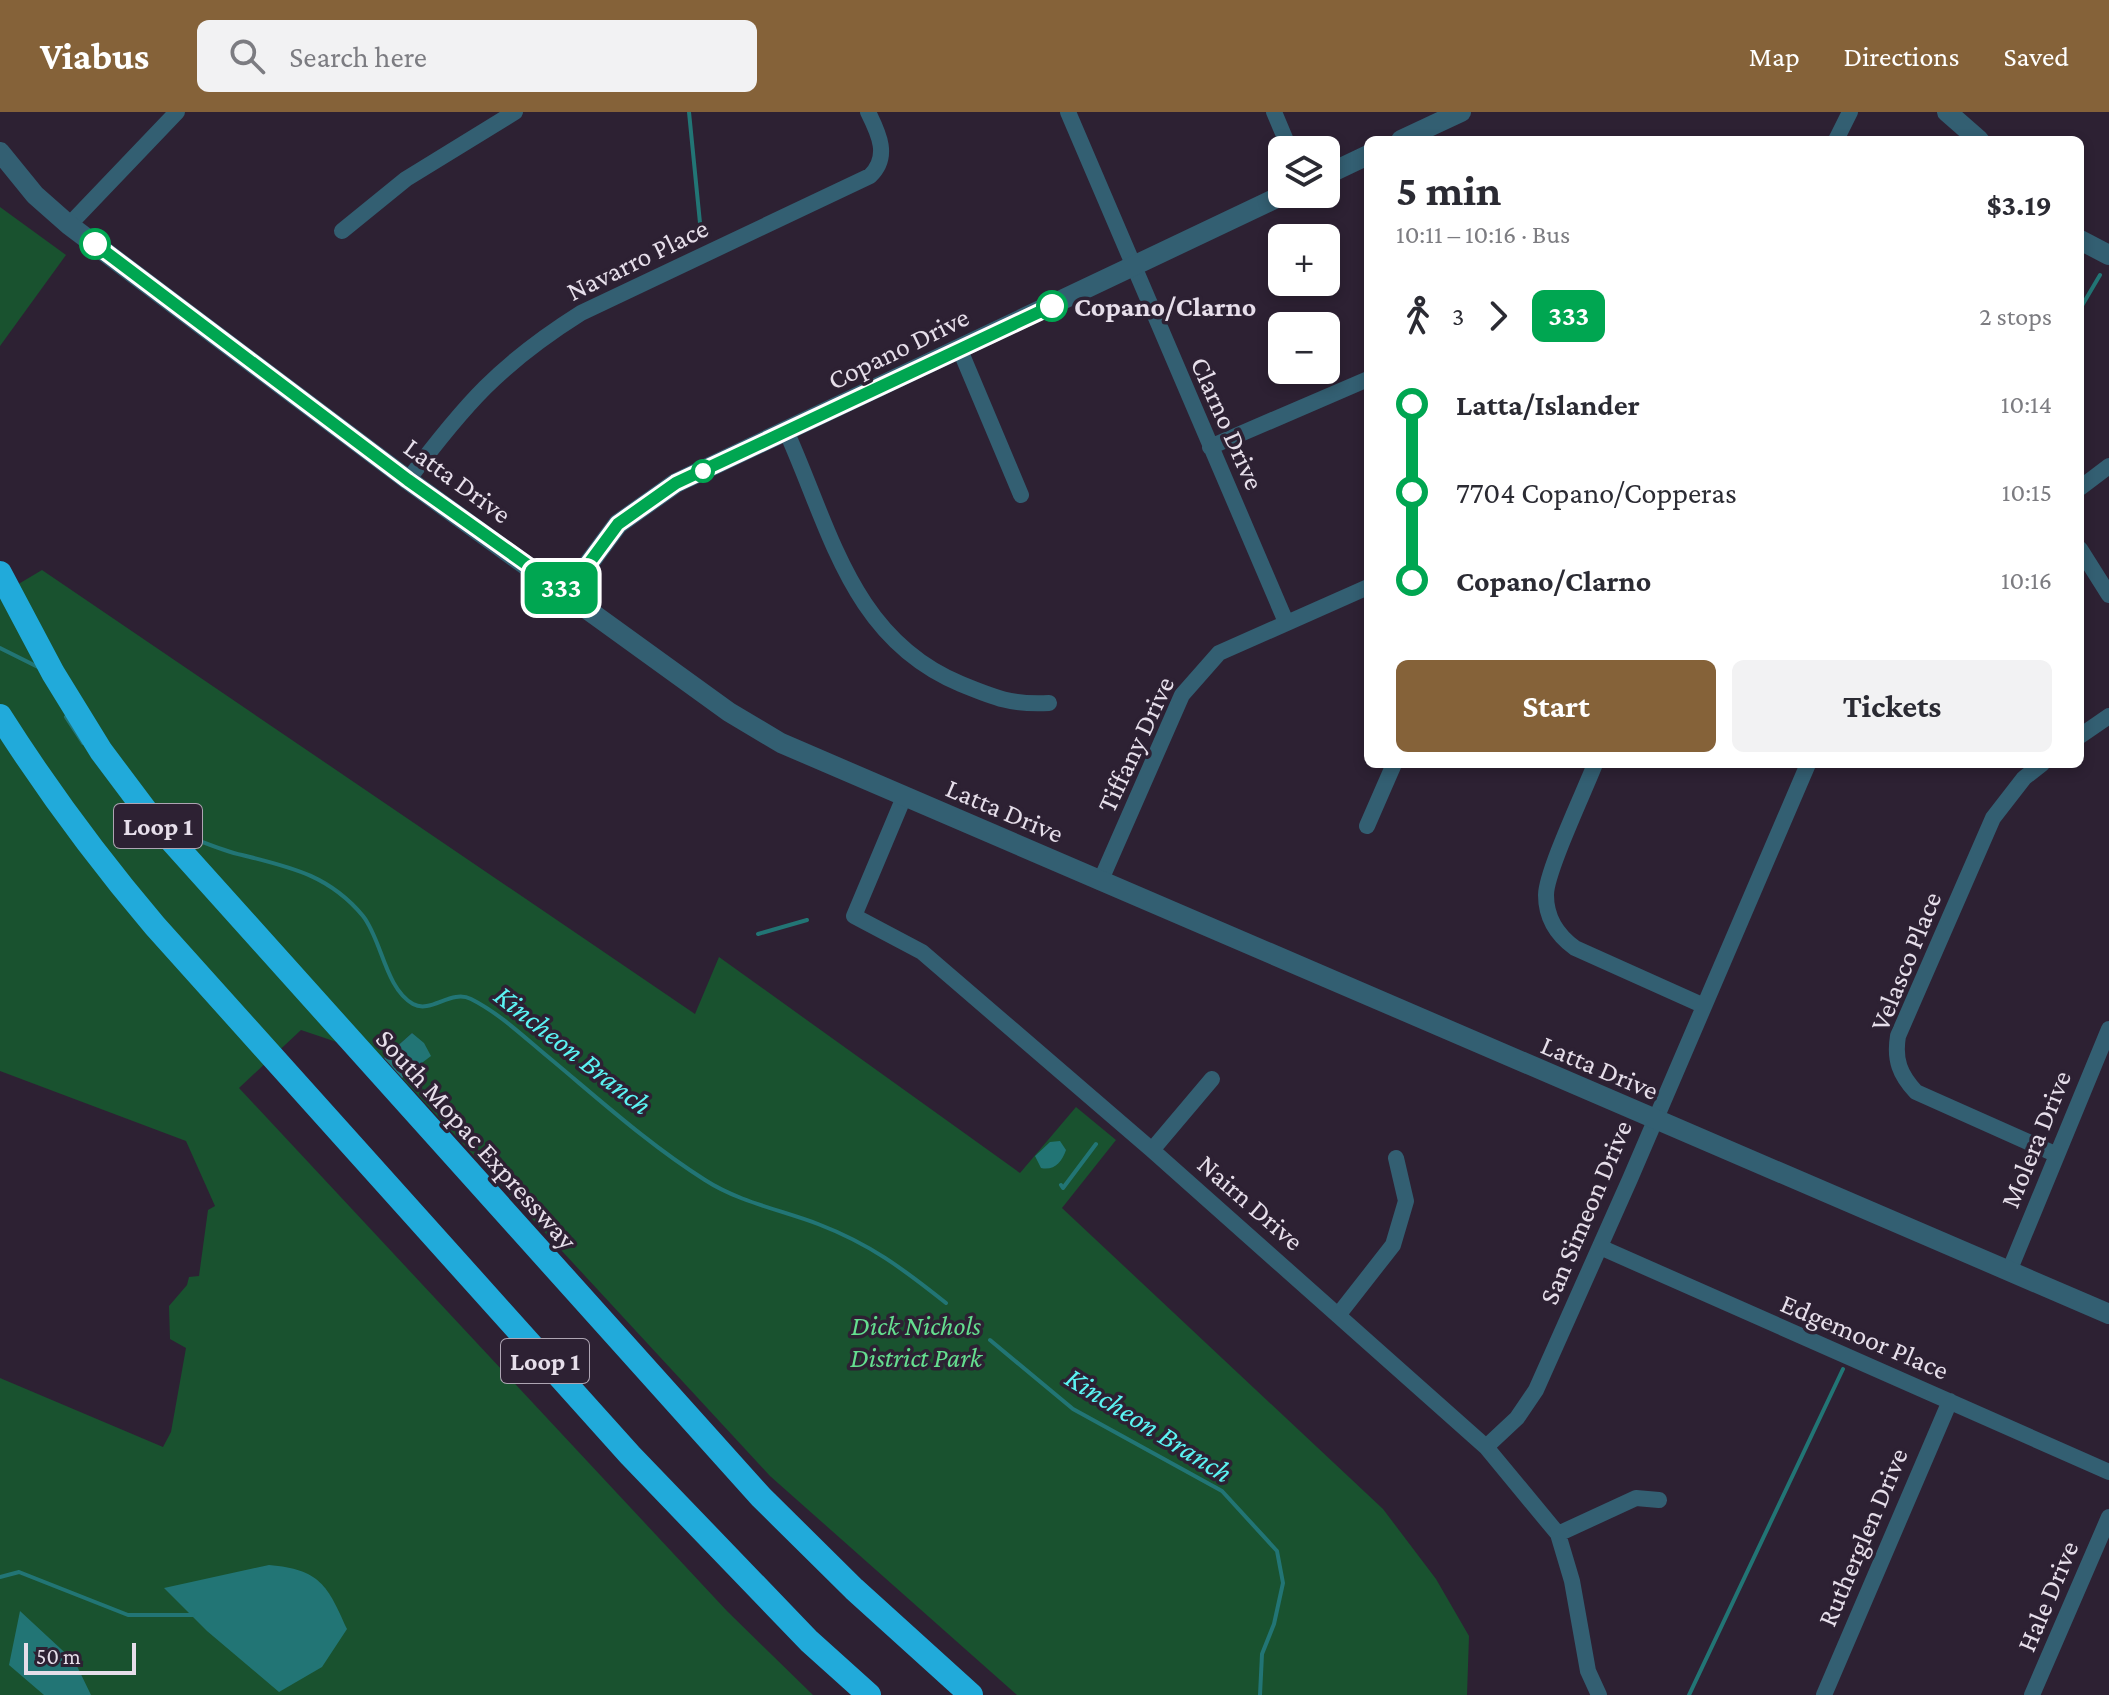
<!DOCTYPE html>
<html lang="en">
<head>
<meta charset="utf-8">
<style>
	:root { --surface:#fff; --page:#f2f2f3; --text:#2b2b33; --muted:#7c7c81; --accent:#856239 }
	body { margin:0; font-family:"Crimson Pro",serif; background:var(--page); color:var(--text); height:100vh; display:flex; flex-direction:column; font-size:30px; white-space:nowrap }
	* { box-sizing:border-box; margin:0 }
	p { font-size:26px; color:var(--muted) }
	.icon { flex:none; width:44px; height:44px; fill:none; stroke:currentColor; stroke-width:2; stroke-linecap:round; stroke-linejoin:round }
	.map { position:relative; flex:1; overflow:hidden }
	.drawer { position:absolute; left:1364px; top:24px; width:720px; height:632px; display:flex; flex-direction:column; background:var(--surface); border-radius:12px; box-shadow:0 4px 12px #0003 }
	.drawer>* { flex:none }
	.badge { padding:0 16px; border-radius:12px; font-size:28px; line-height:52px }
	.tools { position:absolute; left:1268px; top:24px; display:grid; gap:16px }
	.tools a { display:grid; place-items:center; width:72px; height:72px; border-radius:12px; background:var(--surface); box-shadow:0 4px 12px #0003; font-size:40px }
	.scale { position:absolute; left:24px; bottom:20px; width:112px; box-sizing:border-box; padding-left:8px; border:4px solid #e6deea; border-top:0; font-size:22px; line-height:28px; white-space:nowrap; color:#e6deea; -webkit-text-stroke:6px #2d2133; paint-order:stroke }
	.map>.badge { position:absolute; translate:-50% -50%; box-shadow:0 0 0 4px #fff }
	.legs { display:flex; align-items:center; gap:12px; height:88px; padding:0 32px; font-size:26px }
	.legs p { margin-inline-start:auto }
	.overview { display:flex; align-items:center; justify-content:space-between; height:136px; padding:0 32px }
	h1 { font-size:44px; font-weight:700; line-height:60px }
	.cta { display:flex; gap:16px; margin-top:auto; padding:16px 32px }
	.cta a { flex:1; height:92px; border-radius:12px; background:var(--accent); color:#fff; font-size:32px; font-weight:700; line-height:92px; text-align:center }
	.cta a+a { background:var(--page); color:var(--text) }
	ul { padding:0 32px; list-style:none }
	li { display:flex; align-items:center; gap:28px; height:88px; font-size:30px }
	li i { display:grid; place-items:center; width:12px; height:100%; margin:0 10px; background:currentColor }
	li i::after { content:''; width:20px; height:20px; margin:-10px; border:6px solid; border-radius:50%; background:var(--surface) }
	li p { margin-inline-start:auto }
	li:first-child i { background:linear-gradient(#0000 50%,currentColor 0) }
	li:last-child i { background:linear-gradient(currentColor 50%,#0000 0) }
	header { display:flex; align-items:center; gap:48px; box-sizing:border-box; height:112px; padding:0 40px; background:var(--accent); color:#fff }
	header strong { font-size:38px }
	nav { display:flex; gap:44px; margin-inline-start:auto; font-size:28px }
	.search { width:560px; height:72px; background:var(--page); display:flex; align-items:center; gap:20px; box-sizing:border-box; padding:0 28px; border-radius:12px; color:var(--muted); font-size:30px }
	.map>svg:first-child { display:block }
</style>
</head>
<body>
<header>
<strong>Viabus</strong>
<div class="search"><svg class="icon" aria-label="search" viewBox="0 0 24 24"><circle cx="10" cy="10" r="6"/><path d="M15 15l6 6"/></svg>Search here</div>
<nav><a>Map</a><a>Directions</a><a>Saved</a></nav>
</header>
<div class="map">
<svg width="2109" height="1583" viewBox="0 0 2109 1583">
	<rect width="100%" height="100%" fill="#2d2133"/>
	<path fill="#19522f" d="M0 95 66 143 0 234Z
		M42 458 695 902 719 845 1020 1061 1076 995 1116 1028 1062 1096 1383 1397 1436 1467 1469 1524 1467 1583H1017L770 1364 402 966 430 944 412 921 384 946 301 918 239 976 727 1499 813 1583H0V1266L163 1335 171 1320 186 1236 170 1227 169 1194 187 1173 189 1165 199 1164 208 1098 215 1094 186 1029 0 959V483Z"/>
	<path fill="#227575" d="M412 921 424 931 431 944 402 966 384 946Z
		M1060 1029 1066 1038C1062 1050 1054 1059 1041 1056L1035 1044 1050 1030Z
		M269 1453C320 1457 328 1474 347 1517L322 1555 279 1580 207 1519 164 1476Z
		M20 1499 75 1550 91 1583H44L9 1553Z"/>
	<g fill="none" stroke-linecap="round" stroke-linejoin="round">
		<path stroke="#227575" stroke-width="4" d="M689 0 701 121
			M2080 197 2100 163
			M0 536 38 555
			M66 605 83 631
			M179 721C199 728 220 738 242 743 290 755 329 763 363 804 382 828 385 876 413 892 431 902 451 877 471 887 501 902 527 928 553 949 602 990 651 1034 705 1068 739 1090 781 1098 818 1112 870 1132 902 1156 946 1191
			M758 822 807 808
			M1061 1073 1063 1076 1096 1032
			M990 1228 1073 1297 1222 1379 1277 1439 1283 1471 1274 1512 1262 1542 1260 1583
			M0 1465 19 1460 128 1503H193
			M1689 1583 1843 1257"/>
		<path stroke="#335f72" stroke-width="16" d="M1068 0 1286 510
			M1274 0 1290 38
			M1836 28 1850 0
			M69 113 177 0
			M342 119 406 67 515 0
			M960 238 1021 383
			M787 321C831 419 852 527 961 572 995 586 1012 593 1049 591
			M1210 335 1368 267
			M408 368C465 292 500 252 581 201L870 64C890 45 879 22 868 0
			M2080 376 2109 354
			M2080 437 2109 483
			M2080 624 2109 604
			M1595 652C1585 678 1546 760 1546 783 1546 806 1557 823 1575 836L1702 893
			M2042 652 2024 666 1993 706 1898 924C1894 948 1900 963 1916 980L2055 1042
			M904 685 854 804 922 840 1152 1038 1486 1335 1558 1422 1572 1469 1588 1559 1599 1583
			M1367 714 1394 652
			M1100 770 1182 583 1219 541 1368 475
			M1152 1038 1212 967
			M1600 1135 2109 1360
			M2010 1157 2109 917
			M1339 1202 1393 1133 1406 1089 1396 1046
			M1486 1335 1517 1306 1536 1278 1630 1067 1808 652
			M1558 1422 1636 1386 1659 1388
			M1824 1583 1950 1289
			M2032 1583 2109 1405"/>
		<path stroke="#335f72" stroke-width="20" d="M1947 0 1979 28
			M1401 28 1461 0
			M0 40 35 83 69 113 408 368 729 600 781 631 2109 1202
			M1326 63 1368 43
			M2080 128 2109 143
			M567 481 618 412 676 371 1285 82"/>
		<path stroke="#21aada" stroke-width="24" d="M0 461 53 561 101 639 152 707 761 1385 854 1477 971 1583
			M0 604C47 678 98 747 155 814L630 1343 809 1529 869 1583"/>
	</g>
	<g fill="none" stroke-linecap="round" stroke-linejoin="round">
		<defs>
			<path id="line-1" d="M95 132 408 368 567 481 618 412 676 371 1052 194"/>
		</defs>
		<use href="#line-1" stroke="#fff" stroke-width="18"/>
		<use href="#line-1" stroke="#00a651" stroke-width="12"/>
	</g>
	<g fill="#fff" stroke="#00a651" stroke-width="4">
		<circle cx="95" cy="132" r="14"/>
		<circle cx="1052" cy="194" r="14"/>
		<circle cx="703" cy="359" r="10"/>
	</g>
	<g text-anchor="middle" stroke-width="7" stroke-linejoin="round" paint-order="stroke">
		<g fill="#2d2133" stroke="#aea5b3" stroke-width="2">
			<rect x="114" y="692" width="88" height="44" rx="6"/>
			<rect x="501" y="1227" width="88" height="44" rx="6"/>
		</g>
		<g font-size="26" font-weight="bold" fill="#e6deea">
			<text x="158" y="723">Loop 1</text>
			<text x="545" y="1258">Loop 1</text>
		</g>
		<g font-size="28" fill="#e6deea" stroke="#2d2133">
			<text transform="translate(637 147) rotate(-26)" y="10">Navarro Place</text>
			<text transform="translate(898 236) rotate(-26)" y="10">Copano Drive</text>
			<text transform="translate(1228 311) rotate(66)" y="10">Clarno Drive</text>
			<text transform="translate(458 368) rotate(36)" y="10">Latta Drive</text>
			<text transform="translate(1135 632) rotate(-65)" y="10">Tiffany Drive</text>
			<text transform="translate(1005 698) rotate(23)" y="10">Latta Drive</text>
			<text transform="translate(1905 849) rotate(-68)" y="10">Velasco Place</text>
			<text transform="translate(1600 955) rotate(23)" y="10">Latta Drive</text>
			<text transform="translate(477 1027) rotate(48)" y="10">South Mopac Expressway</text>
			<text transform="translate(2035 1027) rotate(-68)" y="10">Molera Drive</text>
			<text transform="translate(1251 1090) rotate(41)" y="10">Nairn Drive</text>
			<text transform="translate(1585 1100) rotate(-67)" y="10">San Simeon Drive</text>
			<text transform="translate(1865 1224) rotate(23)" y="10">Edgemoor Place</text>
			<text transform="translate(1862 1425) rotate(-67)" y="10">Rutherglen Drive</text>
			<text transform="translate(2047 1484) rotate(-67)" y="10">Hale Drive</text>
		</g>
		<g font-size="28" font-weight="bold" fill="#e6deea" stroke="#2d2133" text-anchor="start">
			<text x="1074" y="204">Copano/Clarno</text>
		</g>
		<g font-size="28" font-style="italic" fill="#64de8f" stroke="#2d2133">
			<text x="916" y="1223">Dick Nichols<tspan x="916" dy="32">District Park</tspan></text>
		</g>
		<g font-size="30" font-style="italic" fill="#5bf3f3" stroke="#2d2133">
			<text transform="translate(573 938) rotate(38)" y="10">Kincheon Branch</text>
			<text transform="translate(1149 1313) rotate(32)" y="10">Kincheon Branch</text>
		</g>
	</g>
</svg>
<div class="tools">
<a><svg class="icon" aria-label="layers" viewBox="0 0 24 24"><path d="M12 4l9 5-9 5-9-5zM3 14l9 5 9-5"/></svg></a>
<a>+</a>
<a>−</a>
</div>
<div class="scale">50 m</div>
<b class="badge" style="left:561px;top:476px;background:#00a651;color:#fff">333</b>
<section class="drawer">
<div class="overview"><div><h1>5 min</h1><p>10:11 – 10:16 · Bus</p></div><b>$3.19</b></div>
<div class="legs"><svg class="icon" aria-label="walk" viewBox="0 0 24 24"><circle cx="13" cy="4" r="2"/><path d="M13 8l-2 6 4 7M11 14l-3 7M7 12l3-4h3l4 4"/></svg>3<svg class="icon" aria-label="forward" viewBox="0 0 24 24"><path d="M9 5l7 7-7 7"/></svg><b class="badge" style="background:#00a651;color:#fff">333</b><p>2 stops</p></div>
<ul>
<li><i style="color:#00a651"></i><b>Latta/Islander</b><p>10:14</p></li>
<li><i style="color:#00a651"></i><span>7704 Copano/Copperas</span><p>10:15</p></li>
<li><i style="color:#00a651"></i><b>Copano/Clarno</b><p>10:16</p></li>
</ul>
<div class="cta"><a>Start</a><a>Tickets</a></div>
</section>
</div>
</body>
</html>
